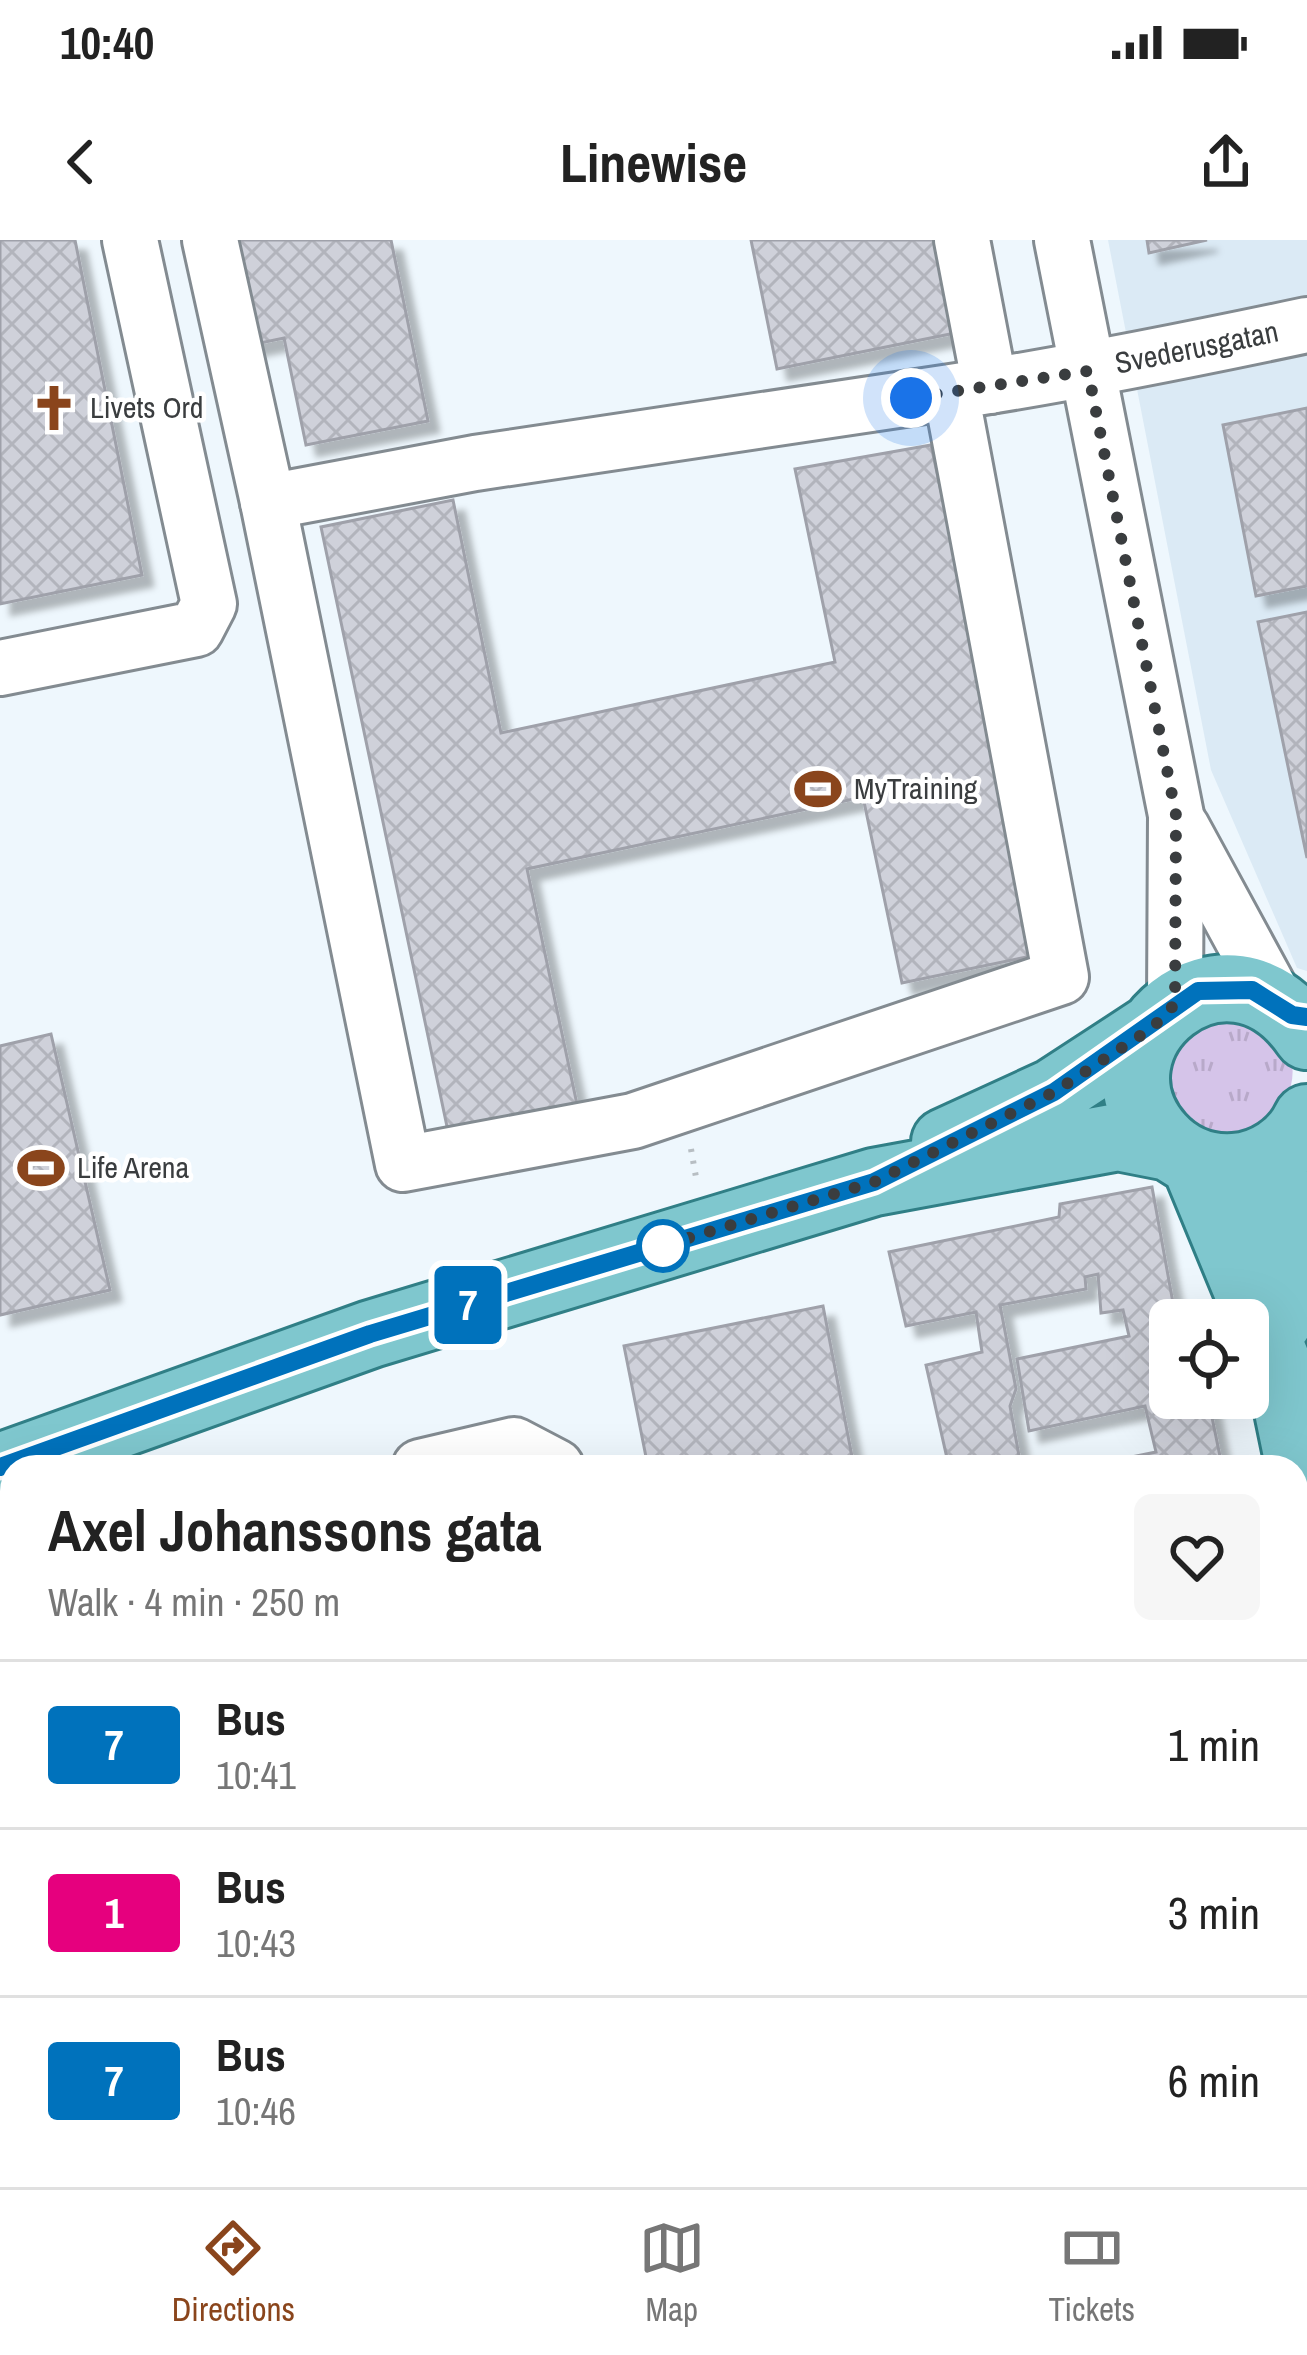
<!DOCTYPE html>
<html lang="en">
<head>
<meta charset="utf-8">
<style>
	:root { --surface:#fff; --page:#f6f6f6; --text:#222; --muted:#767676; --line:#e0e0e0; --accent:#8a451c }
	body { margin:0; font-family:"Archivo Narrow",sans-serif; background:var(--page); color:var(--text); height:100vh; display:flex; flex-direction:column; font-size:45px; white-space:nowrap }
	* { box-sizing:border-box; margin:0 }
	p { font-size:39px; color:var(--muted) }
	.icon { flex:none; width:66px; height:66px; fill:none; stroke:currentColor; stroke-width:2; stroke-linecap:round; stroke-linejoin:round }
	.map { position:relative; flex:1; overflow:hidden }
	.details { position:absolute; left:0px; top:1215px; width:1308px; height:732px; display:flex; flex-direction:column; background:var(--surface); border-radius:36px 36px 0 0; box-shadow:0 12px 48px #0002 }
	.details>* { flex:none }
	.badge { padding:0 24px; border-radius:9px; font-size:42px; line-height:78px }
	.buttons { position:absolute; left:1149px; top:1059px; display:grid; gap:24px }
	.buttons a { display:grid; place-items:center; width:120px; height:120px; border-radius:18px; background:var(--surface); box-shadow:0 12px 48px #0002; font-size:60px }
	.you { position:absolute; width:60px; height:60px; margin:-30px; border:9px solid #fff; border-radius:50%; background:#1a73e8; box-shadow:0 0 0 18px #1a73e833 }
	.map>.badge { position:absolute; translate:-50% -50%; box-shadow:0 0 0 6px #fff }
	.round { display:grid; place-items:center; flex:none; width:126px; height:126px; border-radius:18px; background:var(--page) }
	.headline { display:flex; align-items:center; justify-content:space-between; height:204px; padding:0 48px }
	h1 { font-size:57px; font-weight:800; line-height:90px }
	ul { padding:0; list-style:none }
	li { display:flex; align-items:center; gap:36px; height:168px; padding:0 48px; border-top:3px solid var(--line) }
	li div { flex:1 }
	li b { display:block; font-size:45px }
	li em { font-style:normal }
	li .badge { min-width:132px; font-weight:700; text-align:center }
	.status { display:flex; justify-content:space-between; align-items:center; height:84px; padding:0 60px; background:var(--surface); direction:ltr }
	.status svg { height:33px; fill:currentColor }
	header { display:flex; justify-content:space-between; align-items:center; height:156px; padding:0 48px; background:var(--surface); font-size:54px; font-weight:800 }
	.dock { display:flex; justify-content:space-around; align-items:center; height:168px; border-top:3px solid var(--line); background:var(--surface); font-size:33px; color:var(--muted) }
	.dock a { display:grid; justify-items:center; gap:6px }
	.dock .active { color:var(--accent) }
	.map>svg:first-child { display:block }
</style>
</head>
<body>
<div class="status"><b>10:40</b><svg viewBox="0 0 49 12"><path d="M0 12V9h3v3zM5 12V6h3v6zM10 12V3h3v9zM15 12V0h3v12zM26 1h20v11H26zM47 4h2v5h-2z"/></svg></div>
<header><svg class="icon" aria-label="back" viewBox="0 0 24 24"><path d="M15 5l-7 7 7 7"/></svg>Linewise<svg class="icon" aria-label="share" viewBox="0 0 24 24"><path d="M12 15V3M7 8l5-5 5 5M5 13v7h14v-7"/></svg></header>
<div class="map">
<svg width="1307" height="1947" viewBox="0 0 1307 1947">
	<defs>
		<pattern id="grass-tufts" width="24" height="20" patternUnits="userSpaceOnUse" patternTransform="scale(3)"><rect width="24" height="20" fill="#d5c4e9"/><path d="M3 7l-1-3M5 7V3M7 7l1-3M15 17l-1-3M17 17v-4M19 17l1-3" fill="none" stroke="#b8a9c9"/></pattern>
		<pattern id="building-cross-hatch" width="8" height="8" patternUnits="userSpaceOnUse" patternTransform="scale(3)"><rect width="8" height="8" fill="#cfd1da"/><path d="M0 0l8 8M0 8l8-8" fill="none" stroke="#b2b4bc"/></pattern>
		<filter id="shadow"><feDropShadow dx="11" dy="11" stdDeviation="3" flood-color="#0004"/></filter>
	</defs>
	<rect width="100%" height="100%" fill="#eef7fd"/>
	<path fill="#dbeaf5" d="M1108 0H1307V731L1297 728 1211 530Z
		M1296 1844 1307 1905V1947H73L72 1935H1296Z"/>
	<path fill="url(#grass-tufts)" d="M1218 770 1289 808C1302 854 1278 871 1249 903L1182 890C1154 812 1150 818 1218 770Z"/>
	<path fill="url(#building-cross-hatch)" stroke="#9fa1aa" stroke-width="3" filter="url(#shadow)" d="M0 0H75L142 335 0 364Z
		M224 0H391L428 181 306 205 284 98 246 106Z
		M751 0H946L965 91 777 129Z
		M1147 0H1207L1149 13Z
		M1307 168V346L1256 356 1223 185Z
		M931 205 1041 714 902 743 863 557 527 629 578 869 449 896 321 287 453 260 501 493 835 422 795 229Z
		M1307 372V618L1258 382Z
		M51 794 110 1050 0 1075V806Z
		M1152 947 1175 1074 1191 1073 1193 1080H1170V1158H1208L1222 1226 1082 1227 1156 1212 1145 1166 1029 1191 1017 1119 1129 1096 1123 1070 1101 1073 1098 1034 1085 1037 1086 1049 1000 1065 1016 1149 1010 1166 1021 1227H949L926 1125 982 1112 976 1072 906 1086 889 1012 1059 977 1060 964Z
		M823 1066 854 1227H648L624 1106Z
		M0 1397 12 1455V1713L0 1716Z"/>
	<g fill="none" stroke-linecap="round" stroke-linejoin="round">
		<defs>
			<g id="minor">
				<path d="M210 0 268 262"/>
				<path d="M962 0 990 146"/>
				<path d="M1062 0 1176 575 1175 763"/>
				<path id="s1" d="M951 152 1061 737 633 881 403 924 268 262 475 223 951 152C1071 134 1189 110 1307 85"/>
				<path d="M0 428 196 389 209 364 130 0"/>
				<path d="M1182 588 1276 761"/>
				<path d="M420 1227 514 1205 556 1227"/>
				<path d="M1296 1531 1307 1529"/>
				<path d="M0 1769 12 1766"/>
				<path d="M956 1935 958 1947"/>
			</g>
			<path id="major" d="M1307 796C1226 678 1078 805 1160 897 1179 918 1205 929 1234 927 1264 925 1294 906 1307 878
				M945 902 1054 852 1152 788
				M1194 921 1279 1127 1307 1263
				M1278 1082 1275 941 1291 902
				M0 1227 371 1094 874 942 1118 897 1169 907"/>
		</defs>
		<use href="#minor" stroke="#838b91" stroke-width="60"/>
		<use href="#major" stroke="#307f86" stroke-width="72"/>
		<path stroke="#b7bec3" stroke-width="6" stroke-dasharray="3 9" stroke-linecap="butt" d="M691 909 697 943
			M0 1291 12 1286
			M1296 1398 1305 1441 1296 1462
			M1299 1575 1307 1603"/>
		<use href="#minor" stroke="#fff" stroke-width="54"/>
		<use href="#major" stroke="#7fc7ce" stroke-width="66"/>
	</g>
	<g fill="none" stroke-linecap="round" stroke-linejoin="round">
		<defs>
			<path id="line" d="M0 1227 370 1094 874 942 1054 852 1198 751 1252 750 1292 775 1307 777"/>
		</defs>
		<use href="#line" stroke="#fff" stroke-width="27"/>
		<use href="#line" stroke="#0072bc" stroke-width="18"/>
		<path stroke="#3a3d3f" stroke-width="12" stroke-dasharray="0 21.6" d="M663 1006 645 1011 874 942 1054 852 1152 788 1175 764 1176 575 1088 131 911 158"/>
	</g>
	<defs>
		<symbol id="church-bare" viewBox="-9 -9 18 18"><path d="M-1.2-6h2.4v3.5h3.3v2.4h-3.3V6h-2.4V-.1h-3.3v-2.4h3.3Z" fill="#8a451c" stroke="#fff" stroke-width="2.5" paint-order="stroke"/></symbol>
		<symbol id="stadium-bare" viewBox="-9 -9 18 18"><path d="M0-5a6.5 5 0 1 0 0 10a6.5 5 0 1 0 0-10ZM-3.5-1.8h7v3.6h-7Z" fill="#8a451c" stroke="#fff" stroke-width="2.5" paint-order="stroke"/></symbol>
	</defs>
	<g fill-rule="evenodd">
		<use href="#church-bare" x="21" y="135" width="66" height="66"/>
		<use href="#stadium-bare" x="785" y="516" width="66" height="66"/>
		<use href="#stadium-bare" x="8" y="895" width="66" height="66"/>
	</g>
	<circle fill="#fff" stroke="#0072bc" stroke-width="6" cx="663" cy="1006" r="24"/>
	<g text-anchor="middle" stroke-width="9" stroke-linejoin="round" paint-order="stroke">
		<g font-size="30" fill="#3a3d3f" stroke="#fff">
			<text dy="10" stroke="none"><textPath href="#s1" startOffset="2898">Svederusgatan</textPath></text>
		</g>
		<g font-size="30" fill="#3a3d3f" stroke="#fff" text-anchor="start">
			<text x="90" y="178">Livets Ord</text>
			<text x="854" y="559">MyTraining</text>
			<text x="77" y="938">Life Arena</text>
		</g>
	</g>
</svg>
<div class="buttons">
<a><svg class="icon" aria-label="locate" viewBox="0 0 24 24"><circle cx="12" cy="12" r="6"/><path d="M12 2v4M12 18v4M2 12h4M18 12h4"/></svg></a>
</div>
<div class="you" style="left:911px;top:158px"></div>
<b class="badge" style="left:468px;top:1065px;background:#0072bc;color:#fff">7</b>
<section class="details">
<div class="headline"><div><h1>Axel Johanssons gata</h1><p>Walk · 4 min · 250 m</p></div><a class="round"><svg class="icon" aria-label="heart" viewBox="0 0 24 24"><path d="M12 20l-8-8c-3-5 5-10 8-4 3-6 11-1 8 4z"/></svg></a></div>
<ul>
<li><span class="badge" style="background:#0072bc;color:#fff">7</span><div><b>Bus</b><p>10:41</p></div><em>1 min</em></li>
<li><span class="badge" style="background:#e6007e;color:#fff">1</span><div><b>Bus</b><p>10:43</p></div><em>3 min</em></li>
<li><span class="badge" style="background:#0072bc;color:#fff">7</span><div><b>Bus</b><p>10:46</p></div><em>6 min</em></li>
</ul>
</section>
</div>
<nav class="dock">
<a class="active"><svg class="icon" aria-label="directions" viewBox="0 0 24 24"><path d="M12 3l9 9-9 9-9-9zM9 14v-3h6M13 9l2 2-2 2"/></svg>Directions</a>
<a><svg class="icon" aria-label="map" viewBox="0 0 24 24"><path d="M3 6l6-2 6 2 6-2v14l-6 2-6-2-6 2zM9 4v14M15 6v14"/></svg>Map</a>
<a><svg class="icon" aria-label="tickets" viewBox="0 0 24 24"><path d="M3 7h18v10H3zM15 7v10"/></svg>Tickets</a>
</nav>
</body>
</html>
